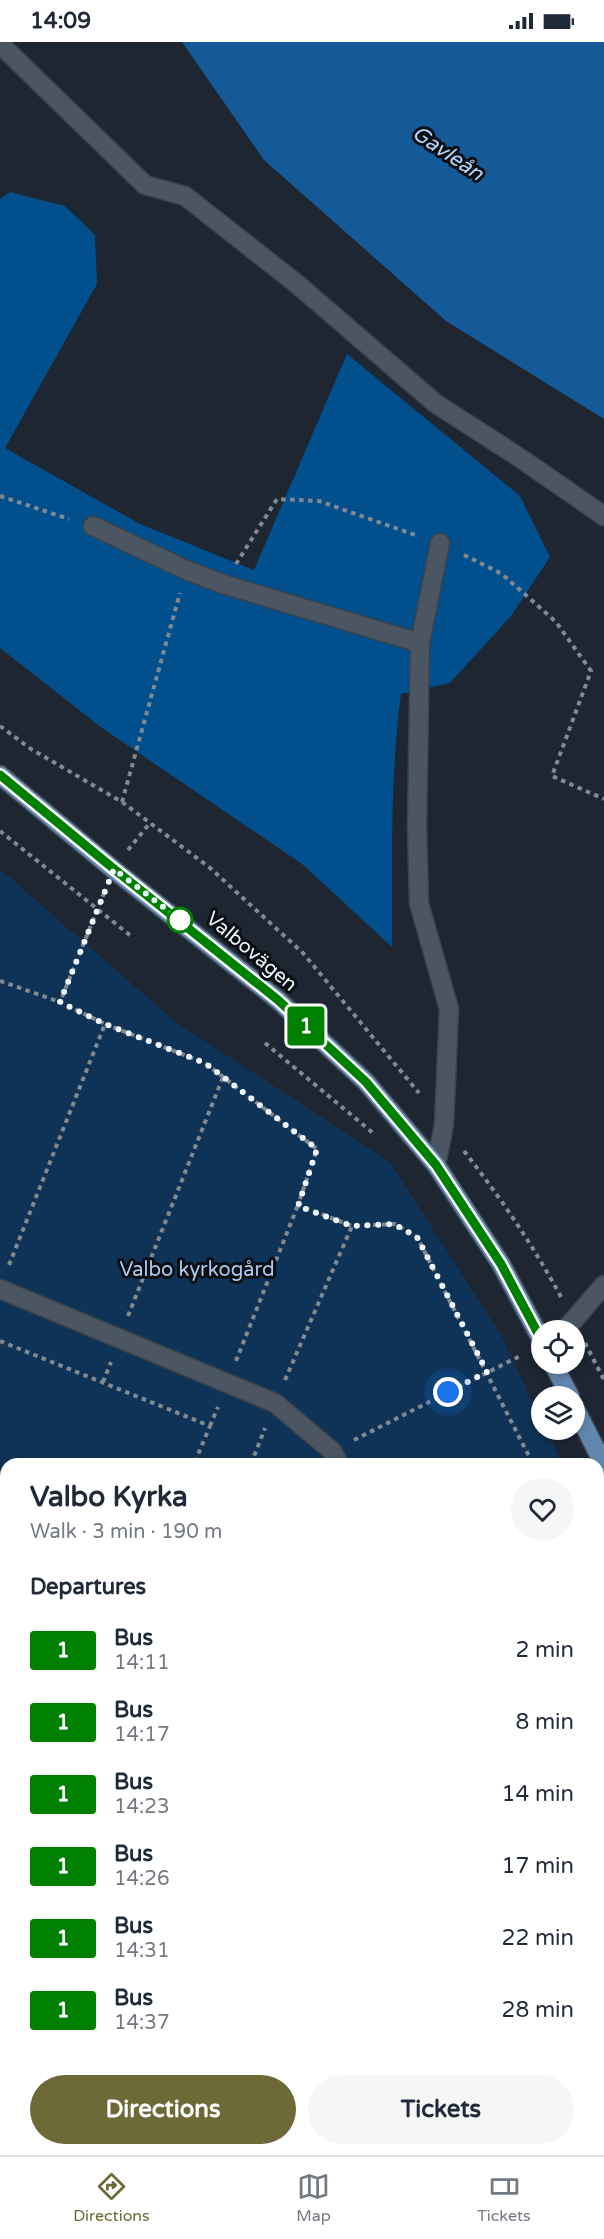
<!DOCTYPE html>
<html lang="en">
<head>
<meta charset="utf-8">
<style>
	:root { --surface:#fff; --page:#f6f6f7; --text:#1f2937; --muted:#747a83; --line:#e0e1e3; --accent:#6d6a38 }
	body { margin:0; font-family:"Varela Round",sans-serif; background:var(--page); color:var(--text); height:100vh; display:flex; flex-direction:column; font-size:22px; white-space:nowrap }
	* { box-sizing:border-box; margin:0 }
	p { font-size:20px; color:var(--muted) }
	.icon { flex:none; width:33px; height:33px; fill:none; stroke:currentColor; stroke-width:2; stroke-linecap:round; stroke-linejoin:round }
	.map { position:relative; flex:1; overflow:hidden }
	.panel { position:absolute; left:0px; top:1416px; width:604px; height:698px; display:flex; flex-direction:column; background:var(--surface); border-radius:18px 18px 0 0; box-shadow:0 3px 9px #0003 }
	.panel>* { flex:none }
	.badge { padding:0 12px; border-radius:4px; font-size:21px; line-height:39px }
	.buttons { position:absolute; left:531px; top:1278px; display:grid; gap:12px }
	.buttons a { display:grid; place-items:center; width:54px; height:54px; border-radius:50%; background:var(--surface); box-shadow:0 3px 9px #0003; font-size:30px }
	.you { position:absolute; width:30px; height:30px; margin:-15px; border:4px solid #fff; border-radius:50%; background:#1a73e8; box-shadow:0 0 0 9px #1a73e833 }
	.map>.badge { position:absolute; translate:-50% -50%; box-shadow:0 0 0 3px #fff }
	h2 { padding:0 30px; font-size:22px; line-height:54px }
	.round { display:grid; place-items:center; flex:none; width:63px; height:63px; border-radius:32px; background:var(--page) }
	.overview { display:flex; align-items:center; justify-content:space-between; height:102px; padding:0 30px }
	h1 { font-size:28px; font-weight:700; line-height:45px }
	.action { display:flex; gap:12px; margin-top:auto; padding:12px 30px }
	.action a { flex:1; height:69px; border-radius:36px; background:var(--accent); color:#fff; font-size:24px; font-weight:700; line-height:69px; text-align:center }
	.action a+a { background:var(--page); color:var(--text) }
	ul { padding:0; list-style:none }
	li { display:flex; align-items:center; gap:18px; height:72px; padding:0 30px }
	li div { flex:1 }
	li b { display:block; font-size:22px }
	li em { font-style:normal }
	li .badge { min-width:66px; font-weight:700; text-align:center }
	.status { display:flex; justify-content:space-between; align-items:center; height:42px; padding:0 30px; background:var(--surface); direction:ltr }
	.status svg { height:16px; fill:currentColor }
	.tabs { display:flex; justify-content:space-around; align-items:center; height:84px; border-top:2px solid var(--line); background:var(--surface); font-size:16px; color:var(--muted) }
	.tabs a { display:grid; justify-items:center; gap:3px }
	.tabs .current { color:var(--accent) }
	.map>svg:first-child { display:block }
</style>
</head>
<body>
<div class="status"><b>14:09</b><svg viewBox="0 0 49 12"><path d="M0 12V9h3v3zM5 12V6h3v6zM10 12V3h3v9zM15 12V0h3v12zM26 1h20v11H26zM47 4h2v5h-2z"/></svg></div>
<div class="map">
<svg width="604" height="2113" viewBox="0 0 604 2113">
	<rect width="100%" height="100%" fill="#1d2631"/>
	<path fill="#0e3356" d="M0 827 176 980 390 1120 501 1293 541 1378 542 1388H546L563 1422H6V2026L0 2019Z
		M599 1497 604 1508V2113H79L74 2108H598Z"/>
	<path fill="#024f8d" d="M10 150 65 164 95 193 97 242 5 406 140 482 254 528 347 312 520 454 550 515 511 574 450 641 401 652C390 736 392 821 392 905L302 822 102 686 0 606V157Z"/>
	<path fill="#145a99" d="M182 0H604V377L446 279 264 118Z"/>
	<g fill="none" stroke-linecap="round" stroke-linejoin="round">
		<defs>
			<path id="minor" d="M0 2 145 143 185 154 297 242 435 361 523 418 604 474
				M93 484 186 528 226 543 420 601
				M436 1123 444 1083 449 967 419 861 417 784 420 601 440 501
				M0 1247 275 1361 332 1409 339 1422
				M565 1288 604 1243
				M598 1888 604 1899"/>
			<path id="major" d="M0 733 113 827 278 958 366 1040 436 1123 501 1222 542 1299
				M553 1322 570 1354
				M574 1364 604 1423"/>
			<path id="highway" d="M0 2094 6 2101"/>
		</defs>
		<use href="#minor" stroke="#3a424a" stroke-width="21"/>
		<use href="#major" stroke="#3a424a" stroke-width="21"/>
		<use href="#highway" stroke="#3a424a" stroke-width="21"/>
		<path stroke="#818992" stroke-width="4" stroke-dasharray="4.5 4.5" stroke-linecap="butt" d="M0 454 69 477
			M464 513 502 532 556 580 591 629 552 734 604 757
			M236 522 277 457 319 459 418 494
			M0 684 31 707 122 760 209 825 303 911 419 1051
			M122 760 180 551
			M0 789 131 894
			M128 808 150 781
			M0 939 60 960
			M105 982 205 1021 317 1107 298 1163 352 1184
			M265 1001 373 1091
			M464 1109C500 1155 533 1203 561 1255
			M9 1223 105 982 60 960 104 851
			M128 1274 223 1035
			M0 1299 210 1384 194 1422
			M585 1301 604 1338
			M236 1319 298 1163
			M285 1338 352 1184 395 1182 417 1195 533 1422
			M103 1340 111 1320
			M210 1384 218 1365
			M354 1398 522 1313
			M251 1422 265 1386
			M598 1462 604 1473
			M0 1495 6 1497
			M598 1551 604 1562
			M598 1774 604 1771
			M598 2035 604 2032
			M518 2108 521 2113
			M590 2108 600 2113"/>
		<use href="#minor" stroke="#4b5662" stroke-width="18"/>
		<use href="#major" stroke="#6287ae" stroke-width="18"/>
		<use href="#highway" stroke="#72a7e0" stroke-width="18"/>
	</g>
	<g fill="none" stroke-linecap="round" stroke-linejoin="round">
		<defs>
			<path id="line" d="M0 733 114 827 278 958 366 1040 436 1123 501 1222 542 1299"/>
		</defs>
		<use href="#line" stroke="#fff" stroke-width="14"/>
		<use href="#line" stroke="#008000" stroke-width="9"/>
		<path stroke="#eef5fc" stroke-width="6" stroke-dasharray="0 10.8" d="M180 878 114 827 60 960 105 982 205 1021 317 1107 298 1164 352 1184 394 1182 417 1195 487 1330 448 1350"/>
	</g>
	<circle fill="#fff" stroke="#008000" stroke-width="3" cx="180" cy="878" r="12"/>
	<g text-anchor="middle" stroke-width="6" stroke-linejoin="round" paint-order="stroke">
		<g font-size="20" fill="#eef5fc" stroke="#0b0f13">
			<text transform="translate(252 909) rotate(40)" y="7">Valbovägen</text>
		</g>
		<g font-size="20" fill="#aacaed" stroke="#0b0f13">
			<text x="197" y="1234">Valbo kyrkogård</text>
		</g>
		<g font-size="21" font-style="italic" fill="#b5d6fa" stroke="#0b0f13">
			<text transform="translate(448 111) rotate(34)" y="7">Gavleån</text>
		</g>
	</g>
</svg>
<div class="buttons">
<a><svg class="icon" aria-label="locate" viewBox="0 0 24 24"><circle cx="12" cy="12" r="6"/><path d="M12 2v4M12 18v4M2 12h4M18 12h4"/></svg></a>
<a><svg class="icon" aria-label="layers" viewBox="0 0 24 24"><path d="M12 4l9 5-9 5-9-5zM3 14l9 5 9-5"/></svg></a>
</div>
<div class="you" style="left:448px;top:1350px"></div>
<b class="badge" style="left:306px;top:984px;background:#008000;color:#fff">1</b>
<section class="panel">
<div class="overview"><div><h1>Valbo Kyrka</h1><p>Walk · 3 min · 190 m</p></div><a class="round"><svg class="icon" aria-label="heart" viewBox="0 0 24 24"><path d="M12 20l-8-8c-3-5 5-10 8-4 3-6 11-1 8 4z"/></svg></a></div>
<h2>Departures</h2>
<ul>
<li><span class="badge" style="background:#008000;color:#fff">1</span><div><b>Bus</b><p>14:11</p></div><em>2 min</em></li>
<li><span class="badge" style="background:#008000;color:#fff">1</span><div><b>Bus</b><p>14:17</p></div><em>8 min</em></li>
<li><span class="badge" style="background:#008000;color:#fff">1</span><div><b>Bus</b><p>14:23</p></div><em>14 min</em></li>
<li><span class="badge" style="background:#008000;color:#fff">1</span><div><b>Bus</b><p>14:26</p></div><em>17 min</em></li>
<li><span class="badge" style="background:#008000;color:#fff">1</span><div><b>Bus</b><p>14:31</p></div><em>22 min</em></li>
<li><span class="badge" style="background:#008000;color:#fff">1</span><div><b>Bus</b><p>14:37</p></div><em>28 min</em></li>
</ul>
<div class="action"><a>Directions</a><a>Tickets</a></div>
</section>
</div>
<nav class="tabs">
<a class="current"><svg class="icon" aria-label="directions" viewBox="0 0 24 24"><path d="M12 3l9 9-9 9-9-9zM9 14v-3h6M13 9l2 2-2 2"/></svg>Directions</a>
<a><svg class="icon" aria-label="map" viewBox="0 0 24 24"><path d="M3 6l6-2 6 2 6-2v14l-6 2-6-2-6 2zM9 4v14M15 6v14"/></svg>Map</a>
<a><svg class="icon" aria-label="tickets" viewBox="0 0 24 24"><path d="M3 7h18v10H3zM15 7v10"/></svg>Tickets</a>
</nav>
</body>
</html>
